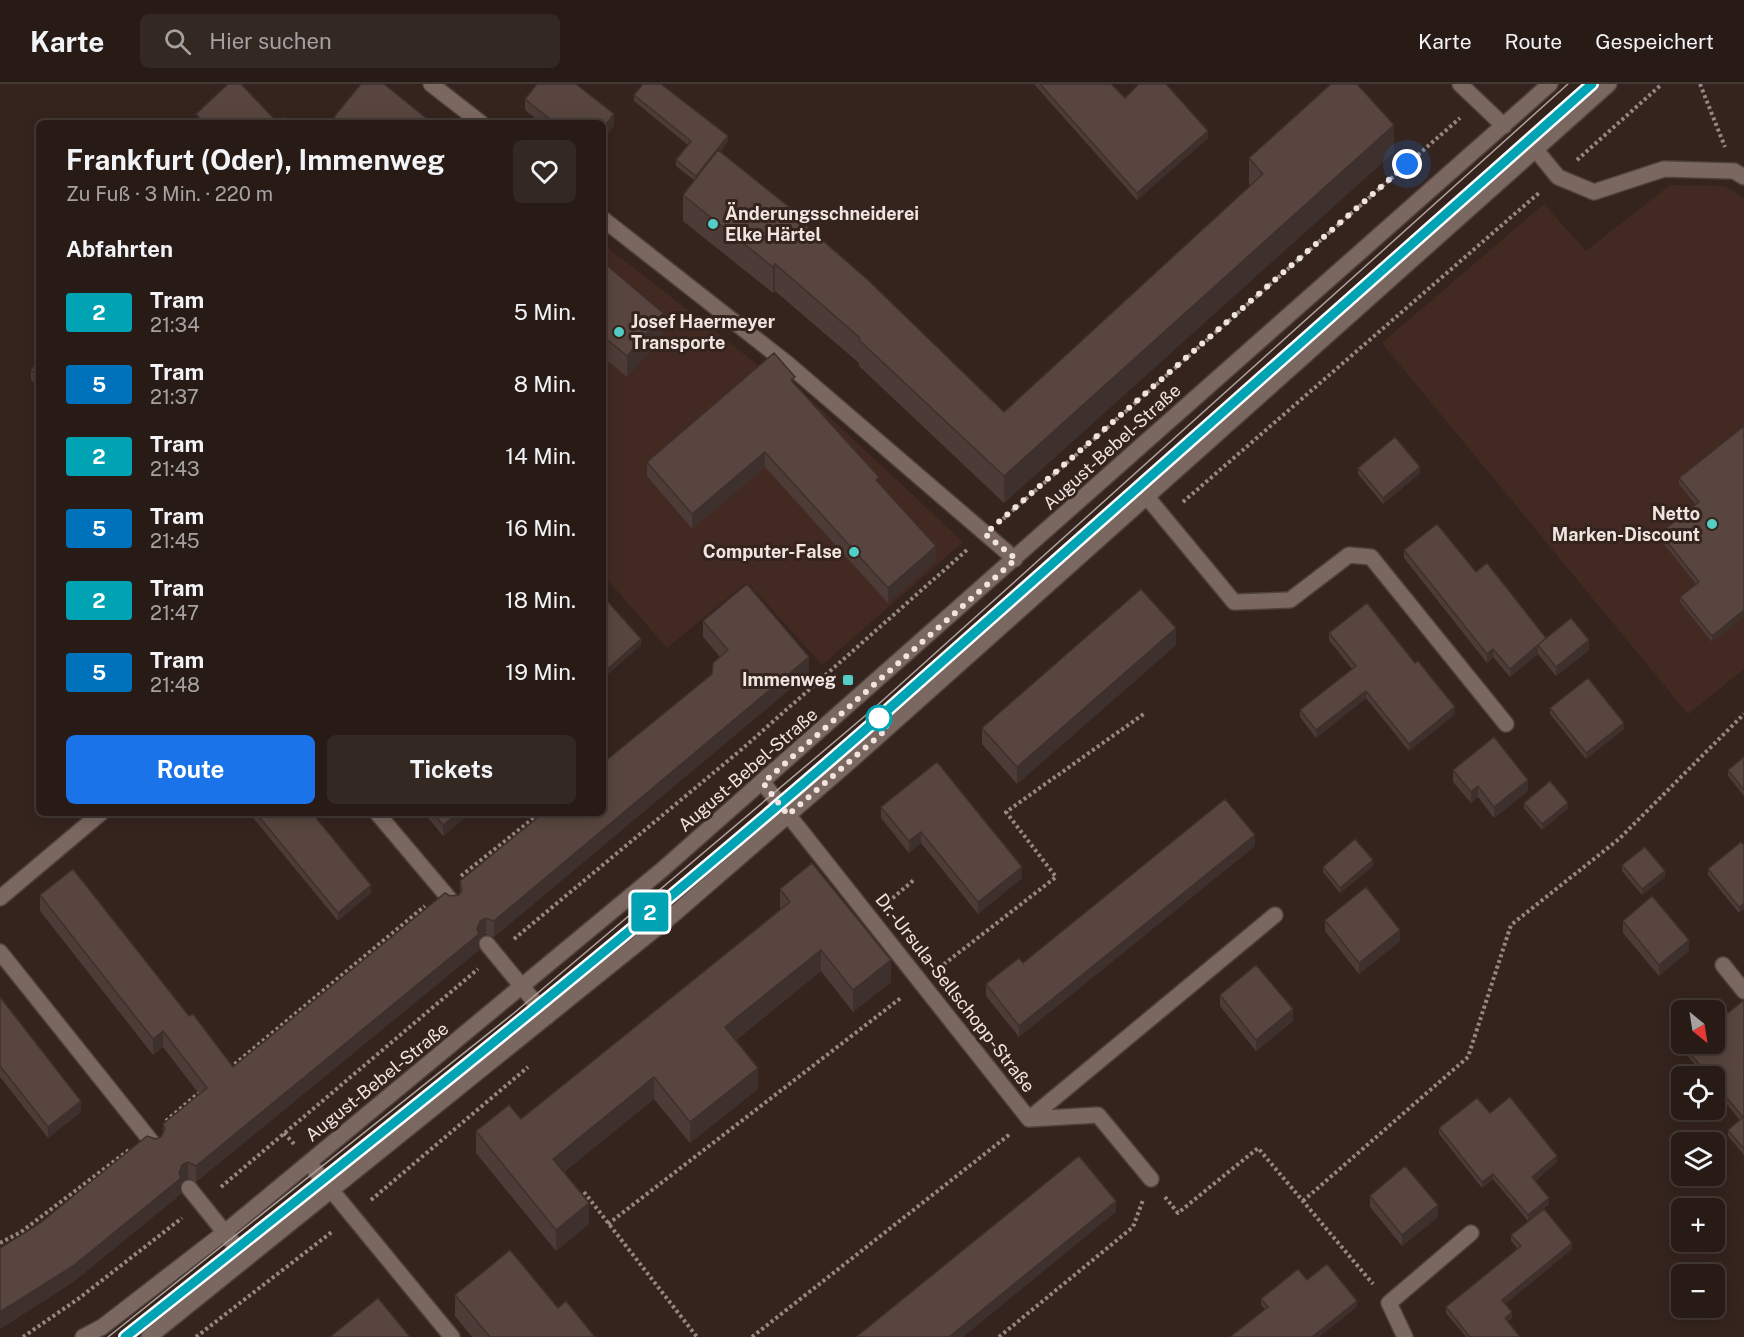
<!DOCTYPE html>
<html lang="de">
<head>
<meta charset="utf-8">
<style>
	:root { --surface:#281b16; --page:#342823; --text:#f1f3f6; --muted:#a5a1a1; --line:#443935; --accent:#1a73e8 }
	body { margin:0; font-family:"Public Sans",sans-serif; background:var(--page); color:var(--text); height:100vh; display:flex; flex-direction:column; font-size:22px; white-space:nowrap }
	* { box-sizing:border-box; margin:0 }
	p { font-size:20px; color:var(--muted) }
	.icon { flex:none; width:33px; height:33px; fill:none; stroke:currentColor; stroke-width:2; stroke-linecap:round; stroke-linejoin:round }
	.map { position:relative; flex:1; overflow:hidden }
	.panel { position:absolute; left:36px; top:36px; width:570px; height:696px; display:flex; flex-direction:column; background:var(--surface); border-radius:9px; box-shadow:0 3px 15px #0003,0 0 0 2px var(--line) }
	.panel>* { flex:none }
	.badge { padding:0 12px; border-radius:4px; font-size:21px; line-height:39px }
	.needle { width:39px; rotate:150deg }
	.fabs { position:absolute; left:1671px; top:916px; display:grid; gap:12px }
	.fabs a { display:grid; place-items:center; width:54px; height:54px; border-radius:9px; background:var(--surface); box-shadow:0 3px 15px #0003,0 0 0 2px var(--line); font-size:30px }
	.you { position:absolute; width:30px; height:30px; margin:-15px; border:4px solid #fff; border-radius:50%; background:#1a73e8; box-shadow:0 0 0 9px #1a73e833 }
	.map>.badge { position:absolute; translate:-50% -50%; box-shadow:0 0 0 3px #fff }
	h2 { padding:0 30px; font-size:22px; line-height:54px }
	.round { display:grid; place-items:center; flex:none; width:63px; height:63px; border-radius:9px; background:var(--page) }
	.head { display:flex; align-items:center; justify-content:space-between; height:102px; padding:0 30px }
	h1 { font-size:28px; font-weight:700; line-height:45px }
	.action { display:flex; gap:12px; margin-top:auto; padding:12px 30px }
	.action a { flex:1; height:69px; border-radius:9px; background:var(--accent); color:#fff; font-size:24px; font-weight:700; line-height:69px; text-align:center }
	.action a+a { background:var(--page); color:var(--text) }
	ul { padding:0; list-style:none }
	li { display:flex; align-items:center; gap:18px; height:72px; padding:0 30px }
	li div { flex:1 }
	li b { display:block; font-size:22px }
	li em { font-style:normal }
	li .badge { min-width:66px; font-weight:700; text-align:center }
	header { display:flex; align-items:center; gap:36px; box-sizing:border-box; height:84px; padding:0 30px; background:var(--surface); border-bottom:2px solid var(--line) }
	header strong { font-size:28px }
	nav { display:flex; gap:33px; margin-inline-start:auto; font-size:21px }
	.search { width:420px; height:54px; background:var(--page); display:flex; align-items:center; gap:15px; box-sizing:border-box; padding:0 21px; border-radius:9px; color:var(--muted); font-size:22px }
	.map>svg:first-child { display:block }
</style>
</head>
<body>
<header>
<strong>Karte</strong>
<div class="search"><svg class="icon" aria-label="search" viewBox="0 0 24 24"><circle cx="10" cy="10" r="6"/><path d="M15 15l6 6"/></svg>Hier suchen</div>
<nav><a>Karte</a><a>Route</a><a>Gespeichert</a></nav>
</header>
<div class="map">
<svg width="1744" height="1253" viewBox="0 0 1744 1253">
	<rect width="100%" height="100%" fill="#35241e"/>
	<path fill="#422a22" d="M1670 101 1725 102 1744 114V585L1688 630 1382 259 1544 120 1586 167Z
		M603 160 767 288 775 282 963 458 822 581 747 498 667 564 603 491Z"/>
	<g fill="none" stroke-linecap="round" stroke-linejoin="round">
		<defs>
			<path id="minor" d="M431 0 481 39
				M1460 0 1504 42
				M1536 66 1558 93 1594 108 1664 85 1734 87 1744 93
				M603 135 788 280 1015 475
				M1147 413 1234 518 1290 516 1349 471 1371 473 1506 640
				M763 699 1029 1035
				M377 729 453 819
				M0 814 101 729
				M487 860 547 933
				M0 868 155 1062
				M1723 881 1744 907
				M1029 1035 1275 831
				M1029 1035 1098 1031 1151 1095
				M309 1079 452 1253
				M189 1104 246 1175
				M83 1253 102 1243 225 1148 663 785 1550 0
				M149 1253 673 831 854 674 1609 0
				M1405 1253 1389 1219 1471 1149"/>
		</defs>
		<use href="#minor" stroke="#4f413c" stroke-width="18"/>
		<path stroke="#958782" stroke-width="4" stroke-dasharray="3 3" stroke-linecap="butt" d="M1700 0 1725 63
			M1577 76 1662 0
			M1183 418 1540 108
			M1003 435 1460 34
			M461 792 540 729
			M888 818 915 795
			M514 855 742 665 968 465
			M939 884 1056 793 1006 728 1145 629
			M230 984 425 822
			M166 1037 201 1007
			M284 1049 294 1060
			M221 1103 478 885
			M584 1108 697 1253
			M1165 1113 1178 1129 1258 1064 1373 1200
			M371 1116 528 983
			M1303 1117 1468 973 1511 841 1619 755 1744 630
			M608 1140 902 913
			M0 1159 21 1148 129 1066
			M23 1253 78 1215 182 1134
			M196 1253 333 1147
			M752 1253 1010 1050
			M999 1253 1133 1143 1143 1116"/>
		<use href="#minor" stroke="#7a6760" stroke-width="15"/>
		<path stroke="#afa19c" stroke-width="1.5" d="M108 1253 514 929 872 626 1568 0
			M125 1253C382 1052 636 846 882 631 1120 423 1356 211 1592 0"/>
	</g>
	<path fill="#4c3b36" d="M1034 0H1111L1125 14 1208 54 1137 116Z
		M634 11 728 57 720 68 809 144 1004 328 1250 102 1249 100V74L1394 68 1004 419 859 282V279L775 207 773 209 683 137V111L694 96 676 82V76L688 61 634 17Z
		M525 15 614 41 603 56V39H541L525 26Z
		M334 33 432 39H334Z
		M603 178 663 251 627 293 603 273Z
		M39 277V303L31 296V286Z
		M795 301 879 399 936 477 888 519 765 383 692 445 647 392V378Z
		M1744 342V532L1712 558 1680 518V513L1696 500 1660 455V449L1696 421 1679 400V394Z
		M1358 384 1420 389 1383 420 1358 390Z
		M1404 466 1476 488 1546 554 1589 566 1556 592 1538 570 1510 593 1493 573 1487 579 1404 474Z
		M703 537 809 589 494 853 486 850 480 853 479 856V866L196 1098 188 1094 182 1097 181 1100V1110L73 1198 0 1245V1164L39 1140 156 1055 161 1053 163 1050V1040L199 1010 163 963 153 971 40 827V811L189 932 233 983 450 812 459 811 460 808V797L712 590 720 573 703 553Z
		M1329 549 1455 630 1409 667 1366 614 1316 654 1300 633V626L1352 585 1329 556Z
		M1176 561 1017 700 982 660V644Z
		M1550 624 1624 645 1586 675 1550 630Z
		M1744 673V712L1728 692V686Z
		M1453 686 1528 707 1494 734 1478 713 1471 719 1453 698Z
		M1524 719 1568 724 1542 746 1524 724Z
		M881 723 1022 794 978 830 921 759 909 769 881 734Z
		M249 729H312L371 809 338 837Z
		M424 729H471L443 752Z
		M1744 761V825L1739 829 1708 791V785Z
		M1255 762 1019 953 986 912V900L1023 879Z
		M1622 781 1665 793 1642 811 1622 787Z
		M1373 782 1340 809 1323 788V783Z
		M780 805 891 898 853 928 821 887 736 956 758 1005 690 1059 654 1015 564 1088 589 1140 556 1167 476 1069V1047L521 1035 780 826Z
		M1325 836 1400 857 1359 890 1325 847Z
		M1623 837 1689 867 1659 892 1623 849Z
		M1220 911 1293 937 1256 967 1220 922Z
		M0 913 81 1028 48 1054 0 993Z
		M1744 916V1071L1728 1052V1046L1740 1036 1714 1005V993H1705L1681 964 1682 958V960H1714L1728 929Z
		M1490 1029 1557 1078 1535 1097 1549 1120 1528 1137 1493 1095 1482 1104 1439 1050V1044Z
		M1370 1112 1438 1133 1402 1162 1370 1123Z
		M1511 1151 1572 1165 1505 1220 1512 1234 1507 1238 1520 1253H1466L1446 1229V1223L1518 1165 1511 1157Z
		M1307 1196 1357 1223 1265 1225 1261 1221V1215Z
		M455 1211 558 1224 595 1253H472L455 1232Z"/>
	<path fill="#3e302c" d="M614 30V41L603 56V44Z
		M1394 41V68L1004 419V392Z
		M1208 47V54L1137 116V109Z
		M728 52V57L696 98V92Z
		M775 180V207L773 209V183Z
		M663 229V251L627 293V272Z
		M765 368V383L692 445V430Z
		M1420 383V389L1383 420V414Z
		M936 462V477L888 519V504Z
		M1744 526V532L1712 558V552Z
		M1176 544V561L1017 700V683Z
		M641 555V561L603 595V589Z
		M1589 556V566L1556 592V583Z
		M1538 562V570L1510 593V585Z
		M1493 565V573L1487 579V570Z
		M809 573V589L494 853V837Z
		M1366 607V614L1316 654V646Z
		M1455 623V630L1409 667V660Z
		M1624 639V645L1586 675V669Z
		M1528 696V707L1494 734V723Z
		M1478 702V713L1471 719V708Z
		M1568 719V724L1542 746V740Z
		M458 729H471L443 752V741Z
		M921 748V759L909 769V757Z
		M1255 751V762L1019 953V942Z
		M1373 776V782L1340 809V804Z
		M1022 783V794L978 830V818Z
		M1665 787V793L1642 811V805Z
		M371 801V809L338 837V829Z
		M1744 820V825L1739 829V823Z
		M486 834V850L480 853 479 856V866L196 1098V1082L477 845 480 837Z
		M1400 846V857L1359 890V879Z
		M1689 856V867L1659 892V881Z
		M821 866V887L725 964V943Z
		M891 876V898L853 928V906Z
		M1293 925V937L1256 967V956Z
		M163 947V963L153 971V955Z
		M758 984V1005L690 1059V1038Z
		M654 993V1015L553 1097V1075Z
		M81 1017V1028L48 1054V1043Z
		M1557 1072V1078L1532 1099V1093Z
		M188 1078V1094L182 1097 181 1100V1110L73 1198 0 1245V1228L179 1089 182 1081Z
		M1493 1090V1095L1482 1104V1098Z
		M1549 1114V1120L1528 1137V1131Z
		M1116 1117V1128L963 1253H949Z
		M589 1119V1140L556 1167V1146Z
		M1438 1121V1133L1402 1162V1151Z
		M1572 1159V1165L1502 1222V1216Z
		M1357 1217V1223L1319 1253H1312Z
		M1512 1228V1234L1505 1240V1234Z"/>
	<path fill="#58453f" stroke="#3e302c" stroke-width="1.5" d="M228 0H241L278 39 284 33 290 39H193L199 33 196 30Z
		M361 0H384L432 39H341L334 33Z
		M537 0H576L614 30 603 44V39H555L525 15Z
		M643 0H661L728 52 696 92 676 76 691 57 634 11Z
		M1040 0H1111L1125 14 1139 0H1166L1208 47 1137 109Z
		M1331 0H1357L1394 41 1004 392 859 256 860 254 775 180 773 183 683 111 718 66 809 139 806 142 868 196 1004 328 1263 90 1249 74Z
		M603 178 663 229 627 272 603 252Z
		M774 269 795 293 791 296 879 393 876 396 936 462 888 504 765 368 692 430 647 378Z
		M39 277V293L31 286Z
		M1744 342V526L1712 552 1680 513 1699 498 1660 449 1699 418 1679 394Z
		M1395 353 1420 383 1383 414 1358 384Z
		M1437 440 1476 488 1487 479 1546 554 1510 585 1493 565 1487 570 1404 466Z
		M747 500 809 573 494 837 486 834 480 837 477 845 479 850 196 1082 188 1078 182 1081 179 1089 181 1094 73 1182 0 1228V1164L39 1140 147 1052 156 1055 161 1053 165 1045 163 1040 207 1004 163 947 153 955 40 811 73 785 189 932 193 930 233 983 445 809 450 812 459 811 462 806 460 797 543 729H603V679L712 590 713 579 728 566 703 537Z
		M1141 505 1176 544 1017 683 982 644Z
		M603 512 641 555 603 589Z
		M1367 519 1415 579 1418 577 1455 623 1409 660 1366 607 1316 646 1300 626 1356 582 1329 549Z
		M1571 534 1589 556 1556 583 1538 561Z
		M1588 594 1624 639 1586 669 1550 624Z
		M1494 653 1528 696 1494 723 1478 702 1471 708 1453 686Z
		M1744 673V706L1728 686Z
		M937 678 1022 783 978 818 921 748 909 757 881 723Z
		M1550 697 1568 719 1542 740 1524 719Z
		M1225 715 1255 751 1019 942 986 900 1019 874 1023 879Z
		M256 729H312L371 801 338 829Z
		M433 729H458L443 741Z
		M1355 755 1373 776 1340 804 1323 783Z
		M1741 758 1744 761V820L1739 823 1708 785Z
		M1645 763 1665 787 1642 805 1622 781Z
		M812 779 891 876 853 906 821 866 725 943 758 984 690 1038 654 993 553 1075 589 1119 556 1146 476 1047 509 1021 521 1035 790 818 780 805Z
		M1366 803 1400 846 1359 879 1325 836Z
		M1652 812 1689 856 1659 881 1623 837Z
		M1256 881 1293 925 1256 956 1220 911Z
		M0 913 81 1017 48 1043 0 982Z
		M1744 916V1065L1728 1046 1743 1033 1714 999V993H1710L1682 960H1714V931L1724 924 1728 929Z
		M1510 1013 1557 1072 1532 1093 1549 1114 1528 1131 1493 1090 1482 1098 1439 1044 1477 1014 1490 1029Z
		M1079 1072 1116 1117 949 1253H856Z
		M1405 1082 1438 1121 1402 1151 1370 1112Z
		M1544 1125 1572 1159 1502 1216 1512 1228 1505 1234 1520 1253H1470L1446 1223 1521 1162 1511 1151Z
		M510 1166 558 1224 566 1217 595 1253H490L455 1211Z
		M1327 1180 1357 1217 1312 1253H1230L1268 1223 1261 1215 1298 1185 1307 1196Z
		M378 1214 410 1253H330Z"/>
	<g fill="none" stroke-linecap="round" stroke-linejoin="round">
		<defs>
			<path id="line" d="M125 1253C381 1050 637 847 882 631 1120 422 1356 211 1592 0"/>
		</defs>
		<use href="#line" stroke="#fff" stroke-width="14"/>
		<use href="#line" stroke="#00a3b4" stroke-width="9"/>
		<path stroke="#f0e4e0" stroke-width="6" stroke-dasharray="0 10.8" d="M879 634 888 644 788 731 763 699 1016 475 985 450 1407 80"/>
	</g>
	<g fill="#54cdc7" stroke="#35241e" stroke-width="2">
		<circle cx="713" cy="140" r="6"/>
		<circle cx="619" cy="248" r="6"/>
		<circle cx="1712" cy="440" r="6"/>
		<circle cx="854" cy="468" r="6"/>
		<rect x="842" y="590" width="12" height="12" rx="3"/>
	</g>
	<circle fill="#fff" stroke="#00a3b4" stroke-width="3" cx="879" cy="634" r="12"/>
	<g text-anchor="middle" stroke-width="6" stroke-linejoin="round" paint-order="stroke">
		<g font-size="18" font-weight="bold" fill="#f0e4e0" stroke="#35241e" text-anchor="end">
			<text x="725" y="136" text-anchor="start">Änderungsschneiderei<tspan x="725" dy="21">Elke Härtel</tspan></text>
			<text x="631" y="244" text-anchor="start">Josef Haermeyer<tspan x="631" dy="21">Transporte</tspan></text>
			<text x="1700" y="436">Netto<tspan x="1700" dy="21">Marken-Discount</tspan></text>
			<text x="842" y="474">Computer-False</text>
			<text x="836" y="602">Immenweg</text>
		</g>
		<g font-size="18" fill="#f0e4e0" stroke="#35241e">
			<text transform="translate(1112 363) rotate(-42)" y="6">August-Bebel-Straße</text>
			<text transform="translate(748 686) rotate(-41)" y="6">August-Bebel-Straße</text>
			<text transform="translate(955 909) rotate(52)" y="6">Dr.-Ursula-Sellschopp-Straße</text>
			<text transform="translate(377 998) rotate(-39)" y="6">August-Bebel-Straße</text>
		</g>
	</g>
</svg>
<div class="fabs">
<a><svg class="needle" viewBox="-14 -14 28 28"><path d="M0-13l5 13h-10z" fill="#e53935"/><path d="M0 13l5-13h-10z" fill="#a5a1a1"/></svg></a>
<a><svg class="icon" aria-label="locate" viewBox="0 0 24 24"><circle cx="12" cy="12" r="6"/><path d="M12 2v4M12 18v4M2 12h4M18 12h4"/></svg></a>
<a><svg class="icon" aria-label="layers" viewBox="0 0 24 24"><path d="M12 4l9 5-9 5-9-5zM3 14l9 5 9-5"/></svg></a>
<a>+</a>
<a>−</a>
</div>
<div class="you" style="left:1407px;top:80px"></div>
<b class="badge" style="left:650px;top:828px;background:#00a3b4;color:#fff">2</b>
<section class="panel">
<div class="head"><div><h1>Frankfurt (Oder), Immenweg</h1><p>Zu Fuß · 3 Min. · 220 m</p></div><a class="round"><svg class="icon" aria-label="heart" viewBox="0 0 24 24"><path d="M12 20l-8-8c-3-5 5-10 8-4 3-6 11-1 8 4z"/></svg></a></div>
<h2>Abfahrten</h2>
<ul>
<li><span class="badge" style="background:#00a3b4;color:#fff">2</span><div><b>Tram</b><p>21:34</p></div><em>5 Min.</em></li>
<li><span class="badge" style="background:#0072bc;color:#fff">5</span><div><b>Tram</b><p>21:37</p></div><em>8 Min.</em></li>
<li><span class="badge" style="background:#00a3b4;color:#fff">2</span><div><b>Tram</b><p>21:43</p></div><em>14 Min.</em></li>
<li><span class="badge" style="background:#0072bc;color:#fff">5</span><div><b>Tram</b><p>21:45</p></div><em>16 Min.</em></li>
<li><span class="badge" style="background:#00a3b4;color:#fff">2</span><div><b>Tram</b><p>21:47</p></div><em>18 Min.</em></li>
<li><span class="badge" style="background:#0072bc;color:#fff">5</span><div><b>Tram</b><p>21:48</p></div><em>19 Min.</em></li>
</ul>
<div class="action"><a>Route</a><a>Tickets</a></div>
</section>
</div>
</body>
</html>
